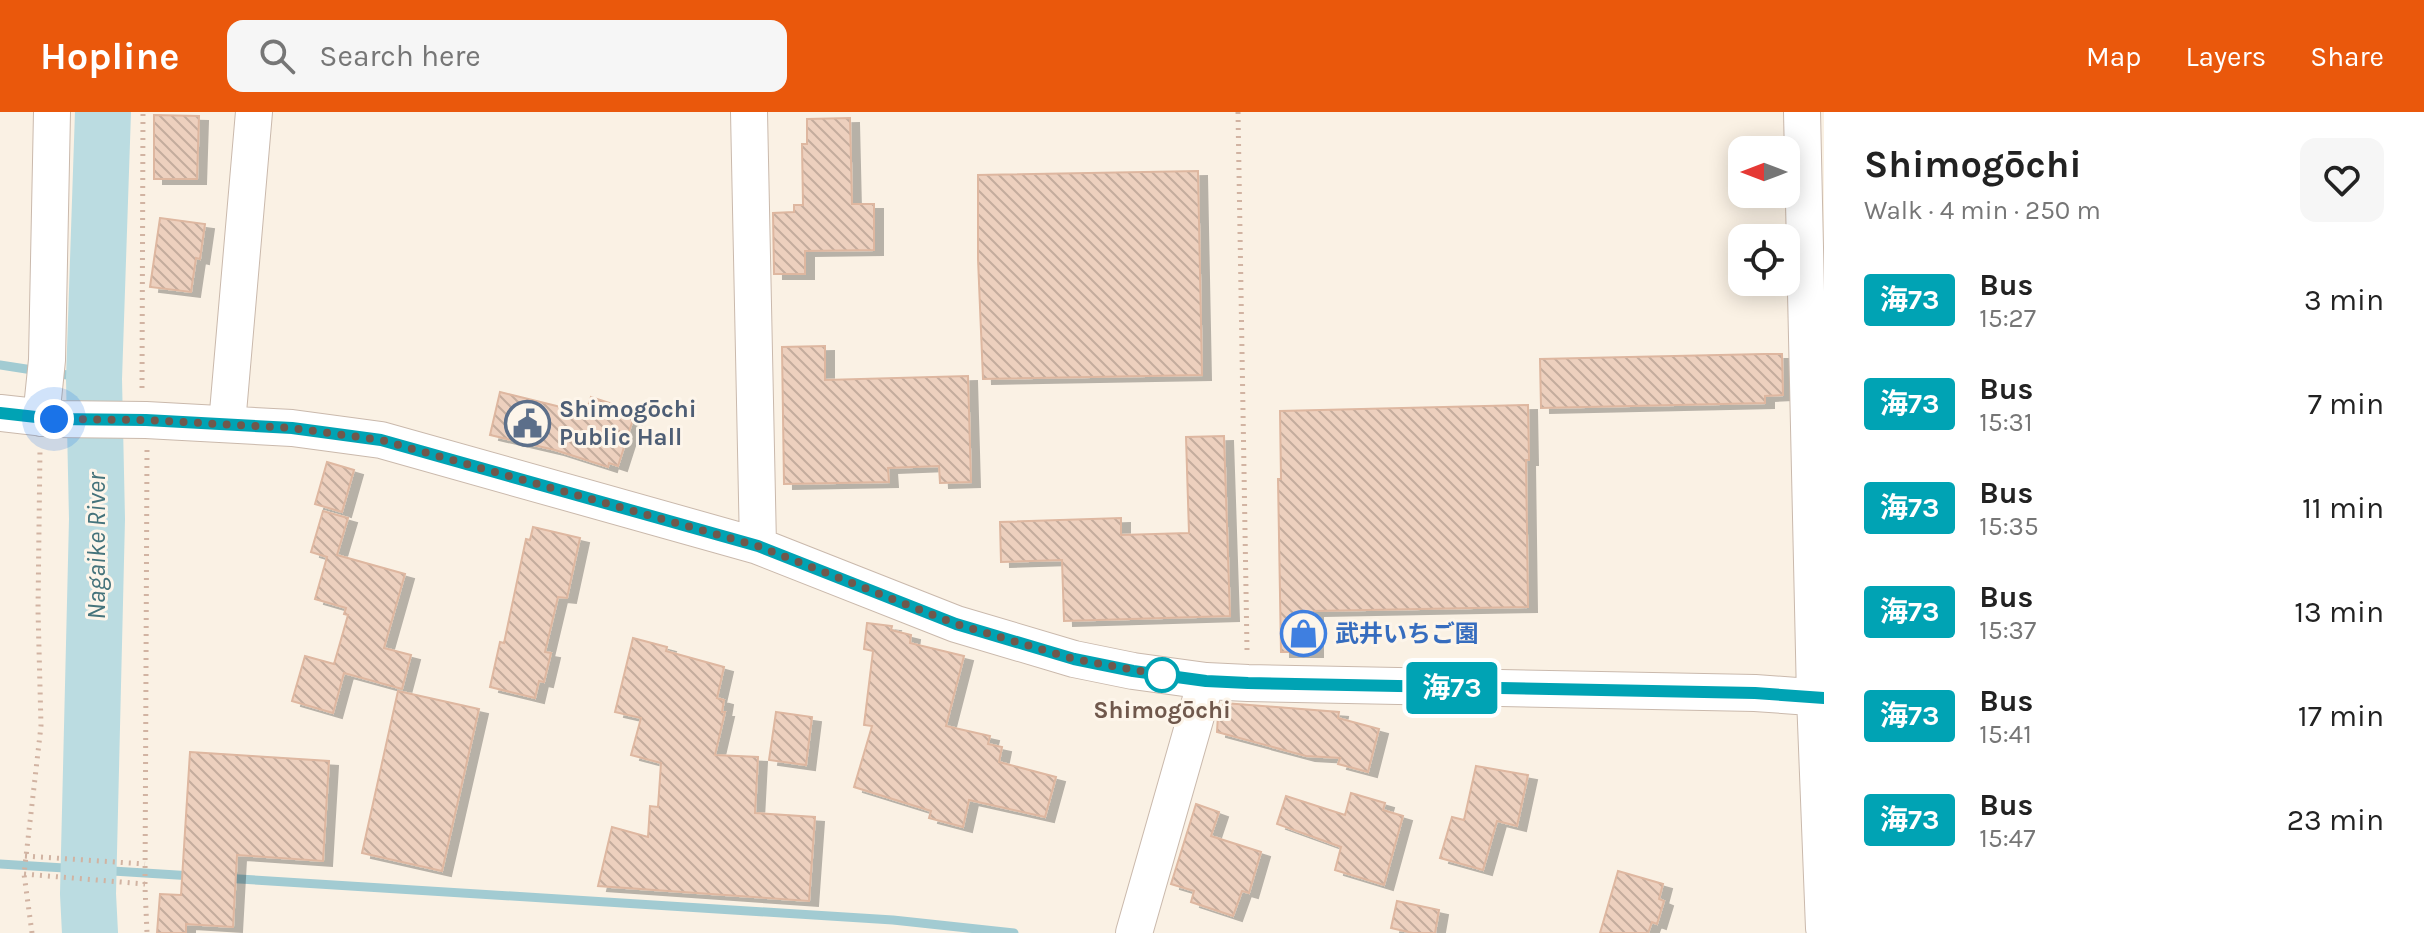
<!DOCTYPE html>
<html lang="en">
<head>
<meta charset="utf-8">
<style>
	:root { --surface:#fff; --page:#f6f6f6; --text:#222; --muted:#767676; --accent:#ea580c }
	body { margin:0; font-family:Karla,"Noto Sans JP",sans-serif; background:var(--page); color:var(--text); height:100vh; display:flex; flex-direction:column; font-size:30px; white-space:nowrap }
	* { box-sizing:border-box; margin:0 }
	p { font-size:26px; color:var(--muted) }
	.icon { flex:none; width:44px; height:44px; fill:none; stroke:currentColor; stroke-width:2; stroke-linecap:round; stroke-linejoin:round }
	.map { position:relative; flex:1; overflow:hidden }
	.details { display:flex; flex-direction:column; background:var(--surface); width:600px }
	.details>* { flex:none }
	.badge { padding:0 16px; border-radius:6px; font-size:28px; line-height:52px }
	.needle { width:52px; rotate:270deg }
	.tools { position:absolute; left:1728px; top:24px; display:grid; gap:16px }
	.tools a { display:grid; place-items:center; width:72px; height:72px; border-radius:16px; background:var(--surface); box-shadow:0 4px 20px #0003; font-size:40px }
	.you { position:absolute; width:40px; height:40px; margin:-20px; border:6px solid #fff; border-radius:50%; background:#1a73e8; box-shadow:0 0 0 12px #1a73e833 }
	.map>.badge { position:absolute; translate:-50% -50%; box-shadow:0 0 0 4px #fff }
	.round { display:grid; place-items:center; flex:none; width:84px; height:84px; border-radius:16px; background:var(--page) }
	.overview { display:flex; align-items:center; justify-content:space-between; height:136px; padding:0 40px }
	h1 { font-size:38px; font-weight:700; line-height:60px }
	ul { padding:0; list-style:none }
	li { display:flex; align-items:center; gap:24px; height:104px; padding:0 40px }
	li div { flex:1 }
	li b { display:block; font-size:30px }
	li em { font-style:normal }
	li .badge { min-width:88px; font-weight:700; text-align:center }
	header { display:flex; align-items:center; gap:48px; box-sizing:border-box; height:112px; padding:0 40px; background:var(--accent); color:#fff }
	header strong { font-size:38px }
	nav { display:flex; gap:44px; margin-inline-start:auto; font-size:28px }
	.search { width:560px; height:72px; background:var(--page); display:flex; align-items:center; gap:20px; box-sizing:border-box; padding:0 28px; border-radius:16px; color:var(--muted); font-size:30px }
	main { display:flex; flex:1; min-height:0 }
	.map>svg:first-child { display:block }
</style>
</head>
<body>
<header>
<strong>Hopline</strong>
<div class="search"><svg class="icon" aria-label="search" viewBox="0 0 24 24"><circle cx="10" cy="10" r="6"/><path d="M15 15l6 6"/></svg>Search here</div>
<nav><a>Map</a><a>Layers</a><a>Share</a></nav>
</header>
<main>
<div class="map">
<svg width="1824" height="821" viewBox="0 0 1824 821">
	<defs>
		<pattern id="building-back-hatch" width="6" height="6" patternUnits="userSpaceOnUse" patternTransform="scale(2)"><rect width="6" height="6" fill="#edd0be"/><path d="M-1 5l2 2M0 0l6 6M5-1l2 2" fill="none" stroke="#c4ac9d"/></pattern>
		<filter id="shadow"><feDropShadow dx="9" dy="5" stdDeviation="0" flood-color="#0004"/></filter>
	</defs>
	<rect width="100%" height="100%" fill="#faf1e4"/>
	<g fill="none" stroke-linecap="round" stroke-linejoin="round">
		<path stroke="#a2cbd2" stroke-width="9" d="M0 253 39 259
			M54 261 94 267
			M0 752 193 764
			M223 766 893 808 1014 821"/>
		<path stroke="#bbdce1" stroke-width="56" d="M90 821 88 782 97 407 94 267 103 0"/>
	</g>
	<path fill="url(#building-back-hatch)" stroke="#deb7a0" stroke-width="2" filter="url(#shadow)" d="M154 3 199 4 197 67H154Z
		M850 6 852 92H874V138L805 139V162H774L773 101 794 100V93H803L802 32H807V7Z
		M1198 59 1202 263 983 267 978 147V63Z
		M160 106 205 112 200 147 196 146 191 180 150 175Z
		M825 234V268L968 264 971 370 940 371 939 354 888 356 889 370 784 372 782 235Z
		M1764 242H1782L1783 283 1765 284V291L1541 296 1540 247Z
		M500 280 577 299 580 291 588 294 591 285 628 297 635 301 618 354 609 351 608 355 555 338 490 323Z
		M1528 293 1529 348H1526L1528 495 1314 499V540H1281L1278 367H1281L1280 299Z
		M1224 324 1230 504 1064 509 1062 448 1001 450 1000 410 1121 406V423L1189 421 1186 325Z
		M327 350 354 358 342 400 315 392Z
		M323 399 348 406 337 443 405 462 384 536 411 543 402 577 344 561 333 601 292 589 305 544 334 552 348 503 344 502 346 496 315 487 327 445 311 440Z
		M533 415 580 426 567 486 558 485 545 540 551 541 544 570 539 569 535 586 490 575 500 530 504 531 526 427 530 428Z
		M867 511 892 514 891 518 911 523 910 531 964 544 946 614 990 624 988 632 1002 635 999 650 1056 665 1045 705 969 688 963 715 929 706 931 699 854 675 872 614 864 613 873 539 864 537Z
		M633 526 667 535 666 539 724 555 717 586 724 588 722 600H725L715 643 758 645 755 701 815 705 809 789 598 774 612 715 648 725 650 694 658 695 661 651 631 643 641 606 615 600Z
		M398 579 479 597 442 759 362 741Z
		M1224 591 1339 600 1338 606 1379 617 1368 660 1338 652 1340 646 1306 644 1217 620 1218 603Z
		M776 600 812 605 806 653 769 648Z
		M190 640 329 649 323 749 237 743 233 815 186 812V821H157L160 782 181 783Z
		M1476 654 1528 663 1517 714 1497 709 1483 758 1440 746 1452 705 1464 708Z
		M1351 681 1385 691 1383 698 1403 704 1384 773 1335 758 1341 735 1277 712 1286 684 1345 703Z
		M1196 692 1219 700 1211 724 1261 740 1249 781 1242 779 1233 804 1191 790 1194 779 1171 772Z
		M1618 759 1663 772 1659 787 1664 789 1657 812 1652 810 1648 821H1600Z
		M1397 789 1439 798 1435 821H1413L1391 816Z"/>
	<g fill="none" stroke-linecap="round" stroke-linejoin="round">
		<defs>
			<path id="minor" d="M749 0 758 434
				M1802 0 1815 585 1824 816
				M0 301 54 307 146 308 292 316 381 328 758 434 956 512 1074 547 1133 559 1206 569 1248 571 1755 581 1824 586
				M41 306 47 248 52 0
				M227 312 254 0
				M1134 821 1206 569"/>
		</defs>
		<use href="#minor" stroke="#cab9ac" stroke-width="38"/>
		<path stroke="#d1b3a2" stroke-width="5" stroke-dasharray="2 6" stroke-linecap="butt" d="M1238 0 1247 538
			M142 276 143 0
			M147 338 145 775 147 821
			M25 744 145 752
			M24 762 145 772
			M32 821 24 762 41 614 38 498 40 336"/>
		<use href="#minor" stroke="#fff" stroke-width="36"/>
	</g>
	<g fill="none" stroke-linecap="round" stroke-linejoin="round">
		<defs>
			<path id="line" d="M0 301 54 307 146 308 292 316 381 328 758 434 956 512 1074 547 1133 559 1206 569 1248 571 1755 581 1824 586"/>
		</defs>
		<use href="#line" stroke="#fff" stroke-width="18"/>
		<use href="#line" stroke="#00a3b4" stroke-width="12"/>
		<path stroke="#70584c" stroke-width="8" stroke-dasharray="0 14.4" d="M54 307 146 308 292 316 381 328 758 434 956 512 1074 547 1162 563"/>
	</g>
	<defs>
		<symbol id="civic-ring" viewBox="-11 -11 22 22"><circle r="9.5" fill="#fdf5ea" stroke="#5c6f8a" stroke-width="1.5"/><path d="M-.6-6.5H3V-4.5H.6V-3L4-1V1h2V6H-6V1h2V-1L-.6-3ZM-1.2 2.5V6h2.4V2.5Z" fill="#5c6f8a"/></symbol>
		<symbol id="shop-ring" viewBox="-11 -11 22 22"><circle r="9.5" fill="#fdf5ea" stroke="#3f7fe0" stroke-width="1.5"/><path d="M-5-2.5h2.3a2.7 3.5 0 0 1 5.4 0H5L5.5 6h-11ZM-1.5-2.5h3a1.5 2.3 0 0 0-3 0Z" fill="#3f7fe0"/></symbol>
	</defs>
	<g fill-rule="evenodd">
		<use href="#civic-ring" x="502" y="286" width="51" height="51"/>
		<use href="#shop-ring" x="1278" y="496" width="51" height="51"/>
	</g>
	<circle fill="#fff" stroke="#00a3b4" stroke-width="4" cx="1162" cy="563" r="16"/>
	<g text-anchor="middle" stroke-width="6" stroke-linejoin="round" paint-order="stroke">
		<g font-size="24" font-weight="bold" fill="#4e5e75" stroke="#fdf5ea" text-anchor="start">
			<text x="559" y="305">Shimogōchi<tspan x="559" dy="28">Public Hall</tspan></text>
		</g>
		<g font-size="24" font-weight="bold" fill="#366cbe" stroke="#fdf5ea" text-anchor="start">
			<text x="1335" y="530">武井いちご園</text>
		</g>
		<g font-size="24" font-weight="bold" fill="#70584c" stroke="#fdf5ea">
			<text x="1162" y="606">Shimogōchi</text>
		</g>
		<g font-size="26" font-style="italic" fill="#45737b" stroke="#fdf5ea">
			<text transform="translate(96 434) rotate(-90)" y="9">Nagaike River</text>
		</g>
	</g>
</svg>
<div class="tools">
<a><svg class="needle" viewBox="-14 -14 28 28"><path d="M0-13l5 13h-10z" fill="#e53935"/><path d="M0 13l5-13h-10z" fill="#767676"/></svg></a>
<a><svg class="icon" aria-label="locate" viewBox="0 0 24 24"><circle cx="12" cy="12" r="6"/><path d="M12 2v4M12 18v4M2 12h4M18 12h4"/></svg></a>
</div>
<div class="you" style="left:54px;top:307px"></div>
<b class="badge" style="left:1452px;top:576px;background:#00a3b4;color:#fff">海73</b>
</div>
<section class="details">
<div class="overview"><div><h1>Shimogōchi</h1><p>Walk · 4 min · 250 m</p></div><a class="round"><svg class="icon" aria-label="heart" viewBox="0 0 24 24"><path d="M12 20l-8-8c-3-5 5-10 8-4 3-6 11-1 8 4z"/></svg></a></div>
<ul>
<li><span class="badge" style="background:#00a3b4;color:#fff">海73</span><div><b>Bus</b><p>15:27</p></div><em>3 min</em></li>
<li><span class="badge" style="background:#00a3b4;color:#fff">海73</span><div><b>Bus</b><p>15:31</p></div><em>7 min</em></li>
<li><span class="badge" style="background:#00a3b4;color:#fff">海73</span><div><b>Bus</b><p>15:35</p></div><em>11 min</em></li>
<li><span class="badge" style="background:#00a3b4;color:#fff">海73</span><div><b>Bus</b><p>15:37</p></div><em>13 min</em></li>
<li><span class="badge" style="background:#00a3b4;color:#fff">海73</span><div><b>Bus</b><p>15:41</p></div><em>17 min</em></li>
<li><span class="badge" style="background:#00a3b4;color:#fff">海73</span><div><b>Bus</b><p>15:47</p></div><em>23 min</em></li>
</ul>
</section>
</main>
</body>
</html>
